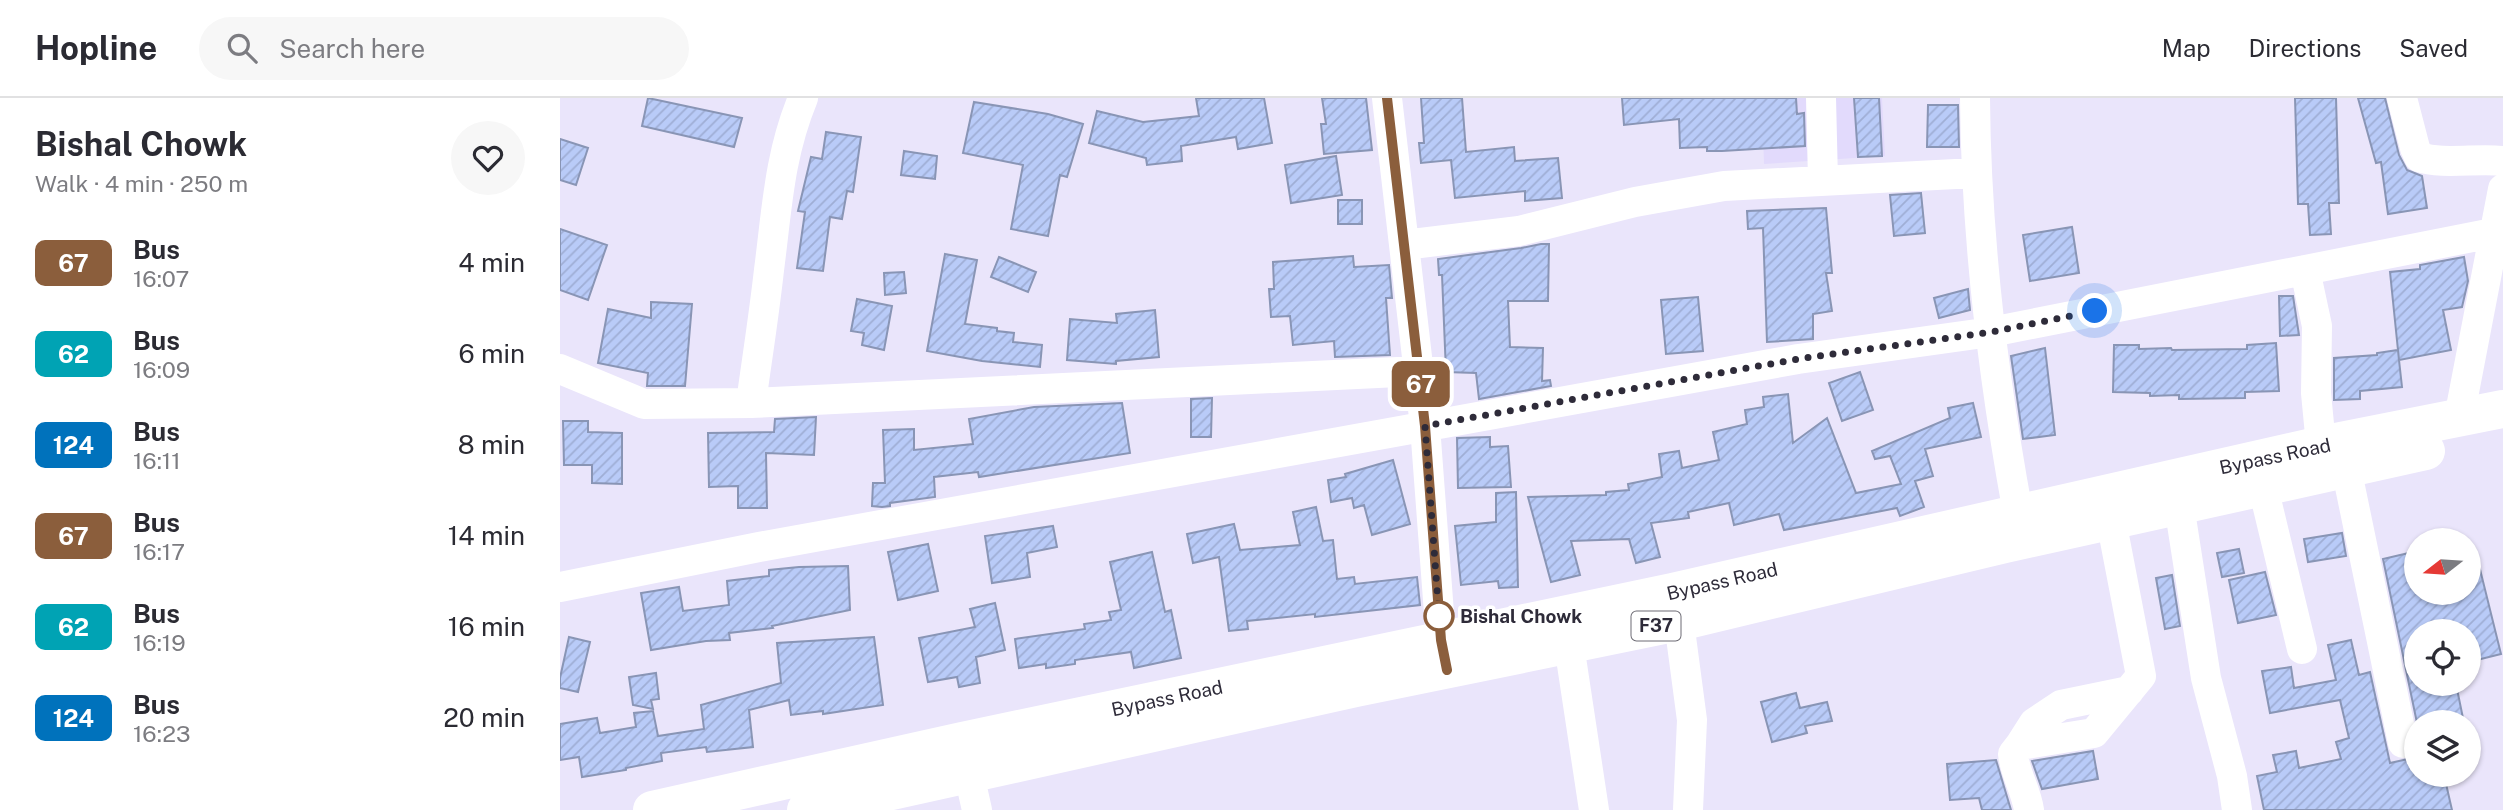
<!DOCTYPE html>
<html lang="en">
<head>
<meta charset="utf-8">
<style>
	:root { --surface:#fff; --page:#f7f7f7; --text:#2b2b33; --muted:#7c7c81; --line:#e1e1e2 }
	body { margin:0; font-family:"Public Sans",sans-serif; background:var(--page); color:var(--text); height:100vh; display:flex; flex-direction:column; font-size:26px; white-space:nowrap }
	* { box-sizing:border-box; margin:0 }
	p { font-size:23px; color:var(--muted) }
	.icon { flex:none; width:38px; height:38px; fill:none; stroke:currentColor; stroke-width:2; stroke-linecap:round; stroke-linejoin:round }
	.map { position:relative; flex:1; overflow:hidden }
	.sheet { display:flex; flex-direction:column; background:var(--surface); width:560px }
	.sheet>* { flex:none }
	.badge { padding:0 14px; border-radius:10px; font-size:24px; line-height:46px }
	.needle { width:46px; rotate:253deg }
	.buttons { position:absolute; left:1844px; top:430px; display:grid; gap:14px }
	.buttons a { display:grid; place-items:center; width:77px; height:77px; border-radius:50%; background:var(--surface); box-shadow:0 2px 5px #0004; font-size:35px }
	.you { position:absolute; width:35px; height:35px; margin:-18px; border:5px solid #fff; border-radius:50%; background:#1a73e8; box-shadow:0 0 0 10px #1a73e833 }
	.map>.badge { position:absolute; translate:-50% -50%; box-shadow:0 0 0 4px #fff }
	.round { display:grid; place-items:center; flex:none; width:74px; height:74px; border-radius:37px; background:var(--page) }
	.overview { display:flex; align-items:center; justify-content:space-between; height:119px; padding:0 35px }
	h1 { font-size:33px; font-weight:700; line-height:52px }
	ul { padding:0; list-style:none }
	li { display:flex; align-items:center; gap:21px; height:91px; padding:0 35px }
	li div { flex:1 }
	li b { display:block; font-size:26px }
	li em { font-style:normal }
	li .badge { min-width:77px; font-weight:700; text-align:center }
	header { display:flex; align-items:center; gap:42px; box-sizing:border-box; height:98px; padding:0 35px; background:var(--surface); border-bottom:2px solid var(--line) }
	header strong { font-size:33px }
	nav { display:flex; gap:38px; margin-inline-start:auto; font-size:24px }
	.search { width:490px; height:63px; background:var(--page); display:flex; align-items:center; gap:18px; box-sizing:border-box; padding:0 24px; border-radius:38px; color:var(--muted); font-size:26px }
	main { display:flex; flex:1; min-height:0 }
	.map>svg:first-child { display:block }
</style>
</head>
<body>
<header>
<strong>Hopline</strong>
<div class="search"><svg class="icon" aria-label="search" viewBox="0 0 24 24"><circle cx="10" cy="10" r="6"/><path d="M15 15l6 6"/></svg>Search here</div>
<nav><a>Map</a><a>Directions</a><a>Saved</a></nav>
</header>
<main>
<section class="sheet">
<div class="overview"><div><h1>Bishal Chowk</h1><p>Walk · 4 min · 250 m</p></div><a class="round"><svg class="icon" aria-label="heart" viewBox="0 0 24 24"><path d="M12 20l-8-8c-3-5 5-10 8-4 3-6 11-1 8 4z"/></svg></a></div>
<ul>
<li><span class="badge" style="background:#8b5e3c;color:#fff">67</span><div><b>Bus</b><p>16:07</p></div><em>4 min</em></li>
<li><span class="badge" style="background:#00a3b4;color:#fff">62</span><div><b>Bus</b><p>16:09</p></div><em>6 min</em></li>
<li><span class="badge" style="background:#0072bc;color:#fff">124</span><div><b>Bus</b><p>16:11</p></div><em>8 min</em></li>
<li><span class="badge" style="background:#8b5e3c;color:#fff">67</span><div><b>Bus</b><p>16:17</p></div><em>14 min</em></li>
<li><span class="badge" style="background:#00a3b4;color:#fff">62</span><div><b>Bus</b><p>16:19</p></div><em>16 min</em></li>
<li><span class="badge" style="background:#0072bc;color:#fff">124</span><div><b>Bus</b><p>16:23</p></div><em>20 min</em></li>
</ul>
</section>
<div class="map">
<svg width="1943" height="712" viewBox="0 0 1943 712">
	<defs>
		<pattern id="building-hatch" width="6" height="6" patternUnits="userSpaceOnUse" patternTransform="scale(1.75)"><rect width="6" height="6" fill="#b9cbf8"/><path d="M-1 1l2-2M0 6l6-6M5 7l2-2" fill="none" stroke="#9faed5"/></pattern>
	</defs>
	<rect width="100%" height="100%" fill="#eae5fb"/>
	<path fill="#e2dafc" d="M1202 0H1322L1325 58 1204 66Z"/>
	<path fill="url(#building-hatch)" stroke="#8995b5" stroke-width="2" d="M88 0 182 20 174 49 82 28Z
		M636 0H704L712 45 678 51 676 39 621 48 622 63 587 67 586 60 529 45 537 13 583 24 639 18Z
		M762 0H806L812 52 764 56 761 26H766Z
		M861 0H902L906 54 954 49 955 63 998 60 1002 100 965 103V93L895 100 891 62 861 65 859 45H864Z
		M1062 0H1236L1237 16 1244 15 1245 48 1162 53H1147V49L1120 50 1119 21 1064 27Z
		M1294 0H1319L1322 58 1298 59Z
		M1735 0H1776L1779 105H1769L1771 136 1750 137 1748 106H1738Z
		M1798 0H1825L1839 57 1847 72 1862 78 1867 110 1828 116 1821 64 1816 65Z
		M414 4 488 16 523 26 507 79 500 77 488 138 451 131 463 67 403 55Z
		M1368 7H1398L1399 49H1367Z
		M266 34 301 39 293 94 287 93 282 121 270 119 263 173 237 170 245 114 238 113 251 59 262 61Z
		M0 41 28 50 16 87 0 82Z
		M344 53 377 58 375 81 341 77Z
		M776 58 782 97 731 105 725 67Z
		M1361 95 1365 135 1334 138 1330 97Z
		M778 102H802V126H778Z
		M1266 110 1272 175H1266L1272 213 1253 216V241L1207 244 1203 130 1188 131 1187 113Z
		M1512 129 1519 175 1470 183 1463 137Z
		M0 131 47 147 28 202 0 192Z
		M981 146H989L988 203H948L950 249 983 250 982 283 990 282 991 288 919 301 916 275 886 274 882 177H879L878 161 961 150Z
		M385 156 417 162 405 226 437 230V233L454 235 453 244 482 247 480 269 422 263 367 253Z
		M793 158 794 169 829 167 832 200H826L830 257 775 259 774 243 733 247 730 218 711 219 709 191H714L713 164Z
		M439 159 476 174 468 194 431 179Z
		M1904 159 1908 183 1902 209 1883 212 1891 252 1839 262 1842 289 1800 293V301L1774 302V260L1817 257V255L1838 252 1839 262 1830 174 1860 171V167Z
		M344 174 346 195 325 197 324 175Z
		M1408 191 1410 212 1379 220 1374 200Z
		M1719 198H1733L1739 237 1720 238Z
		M1138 199 1143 253 1106 256 1101 202Z
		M297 201 332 208 324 252 302 247 304 235 291 233Z
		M91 204 132 206 125 288H87L88 275 38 265 48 211 91 220Z
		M595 212 599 259 556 263V266L507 262 510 221 557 225 556 216Z
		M1716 245 1719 293 1685 294V300L1619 301V297L1590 298V295L1553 294 1554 247H1579V251L1611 250 1612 252 1687 251V247Z
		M1485 250 1495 337 1463 341 1451 258Z
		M1300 274 1313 312 1282 323 1269 285Z
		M1228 296 1233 345 1267 320 1296 395 1341 386 1330 358 1315 361 1312 353 1390 320 1388 310 1413 305 1421 339 1365 351 1373 378 1355 383 1364 409 1340 418 1337 410 1224 432 1219 416 1174 427 1169 405 1128 414 1129 420 1091 425 1100 459 1076 465 1069 441 1011 443 1020 477 991 484 968 399 1046 397V394L1069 392 1068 386 1102 379 1099 356 1119 353 1122 370 1159 362 1153 334 1187 326 1185 312 1204 309 1203 299Z
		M652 300 651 339H631V301Z
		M562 305 570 355 419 379 418 374 374 379 375 399 330 405V408L322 409 312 408 313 385H325L323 332 354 331V352L413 346 409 321 474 309Z
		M256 319 254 357 206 355 207 410H178V388L149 389 148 335 214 334 215 321Z
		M3 323H28V334L62 335V386L32 385V367H4Z
		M930 339V349L948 348 951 389 898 390 897 340Z
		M833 362 850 426 812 437 804 407 794 410 792 400 771 404 768 382 786 379 785 376Z
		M956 394 958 489 939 490 938 483 901 487 895 428 936 424V395Z
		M756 409 763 443 773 442 777 481 794 479 795 486 857 479 860 507 755 519V516L687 523 688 531 669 533 659 459 633 465 627 436 674 426 680 452 740 447 733 414Z
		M493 428 497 449 467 455 470 479 432 485 425 438Z
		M1782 435 1786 458 1748 464 1744 441Z
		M368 446 378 493 338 502 328 454Z
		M1679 451 1684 475 1662 479 1657 455Z
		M1857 453V495H1909V456L1916 455 1941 556 1909 564V534H1857V586H1896L1904 625H1857L1823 461Z
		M592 454 605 514 611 512 621 560 574 570 571 554 515 562V566L486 570V566L459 570 455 541 525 531 524 526 551 522 549 514 561 512 550 464Z
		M288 468 290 512 212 528 213 530 169 535 170 542 146 543 91 552 81 495 119 489 123 513 169 507 167 483 209 478V472L239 469Z
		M1705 474 1716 517 1678 525 1669 482Z
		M1612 477 1620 528 1605 531 1596 480Z
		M435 505 445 552 416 559 420 585 399 589 397 579 368 584 359 540 415 529 410 511Z
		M9 539 30 544 18 594 0 590V580Z
		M314 539 323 607 263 616V613L231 617 229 602 189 612 193 649 147 654 146 649 101 655 102 663 66 670V672L22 679 19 659 0 662V626L37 620 40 635 76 629 74 615 93 613 98 638 144 631 141 607 221 585 217 545Z
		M1791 542 1799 577 1810 574 1830 665 1857 659V677H1884L1892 712H1704L1697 678 1717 674 1713 657 1736 653 1739 670 1781 661 1776 644 1789 640 1780 602 1710 615 1702 573 1731 569 1734 590 1776 582 1768 547Z
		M96 575 99 601 91 602 93 611 73 607 69 579Z
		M1236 595 1240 610 1267 604 1272 623 1245 628 1247 635 1212 644 1201 604Z
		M1533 653 1538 681 1482 691 1472 663Z
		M1436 662 1451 712H1422L1419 700 1390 702 1387 666Z"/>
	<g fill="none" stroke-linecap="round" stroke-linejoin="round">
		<path stroke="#fff" stroke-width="30" d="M827 0 865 328 881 542 885 561
			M1261 0 1263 82
			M1415 0C1416 139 1433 279 1458 415
			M1842 0 1855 50 1859 59C1882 67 1917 60 1943 63
			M844 147 959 133 1075 104 1164 88 1415 75
			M1745 172 1757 228 1756 295 1761 347
			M0 271 84 306 191 305 859 273
			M191 305C197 261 204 217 209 172 217 111 219 58 243 0
			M1899 320 1943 91
			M1782 350 1843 645
			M1703 389 1742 551
			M1619 407 1646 580 1672 678 1677 712
			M0 489 199 449 1238 261 1431 234 1943 133
			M1119 524 1132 622 1128 712
			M1006 527 1034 712
			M1460 647 1474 625 1501 607 1569 593
			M404 654 417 712
			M1469 712C1466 692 1455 676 1453 656L1460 647 1534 635 1581 578 1551 422"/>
		<path stroke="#fff" stroke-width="38" d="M92 712 402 643 1112 494 1761 347 1943 311
			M246 712 796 590 1119 524 1445 446 1866 353"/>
	</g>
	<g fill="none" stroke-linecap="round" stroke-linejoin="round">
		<defs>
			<path id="line" d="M827 0 865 328 881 542 887 572"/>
		</defs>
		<use href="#line" stroke="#fff" stroke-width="16"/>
		<use href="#line" stroke="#8b5e3c" stroke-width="10"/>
		<path stroke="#2e2b39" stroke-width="7" stroke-dasharray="0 12.6" d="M879 518 865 328 1238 261 1431 234 1535 213"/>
	</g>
	<circle fill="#fff" stroke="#8b5e3c" stroke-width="3.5" cx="879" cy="518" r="14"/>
	<g text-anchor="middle" stroke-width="7" stroke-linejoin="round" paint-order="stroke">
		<rect fill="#fff" stroke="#6d6b74" stroke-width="2" x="1071.5" y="513.5" width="49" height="29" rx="5"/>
		<g font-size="18" font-weight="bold" fill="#2e2b39">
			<text x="1096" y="534">F37</text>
		</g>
		<g font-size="19" fill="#2e2b39" stroke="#fff">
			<text transform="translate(1715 358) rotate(-12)" y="7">Bypass Road</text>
			<text transform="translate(1162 483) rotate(-13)" y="7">Bypass Road</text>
			<text transform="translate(607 600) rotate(-12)" y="7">Bypass Road</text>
		</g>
		<g font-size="19" font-weight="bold" fill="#2e2b39" stroke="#fff" text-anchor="start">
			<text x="900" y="525">Bishal Chowk</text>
		</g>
	</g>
</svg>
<div class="buttons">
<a><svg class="needle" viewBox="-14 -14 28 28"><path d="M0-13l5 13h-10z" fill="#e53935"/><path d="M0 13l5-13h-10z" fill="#7c7c81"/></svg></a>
<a><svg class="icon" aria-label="locate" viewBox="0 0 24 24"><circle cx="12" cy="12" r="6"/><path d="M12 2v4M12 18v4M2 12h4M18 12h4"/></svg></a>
<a><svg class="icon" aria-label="layers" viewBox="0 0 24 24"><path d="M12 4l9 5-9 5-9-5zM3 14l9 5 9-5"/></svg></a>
</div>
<div class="you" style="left:1535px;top:213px"></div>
<b class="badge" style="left:861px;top:286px;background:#8b5e3c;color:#fff">67</b>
</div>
</main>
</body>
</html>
